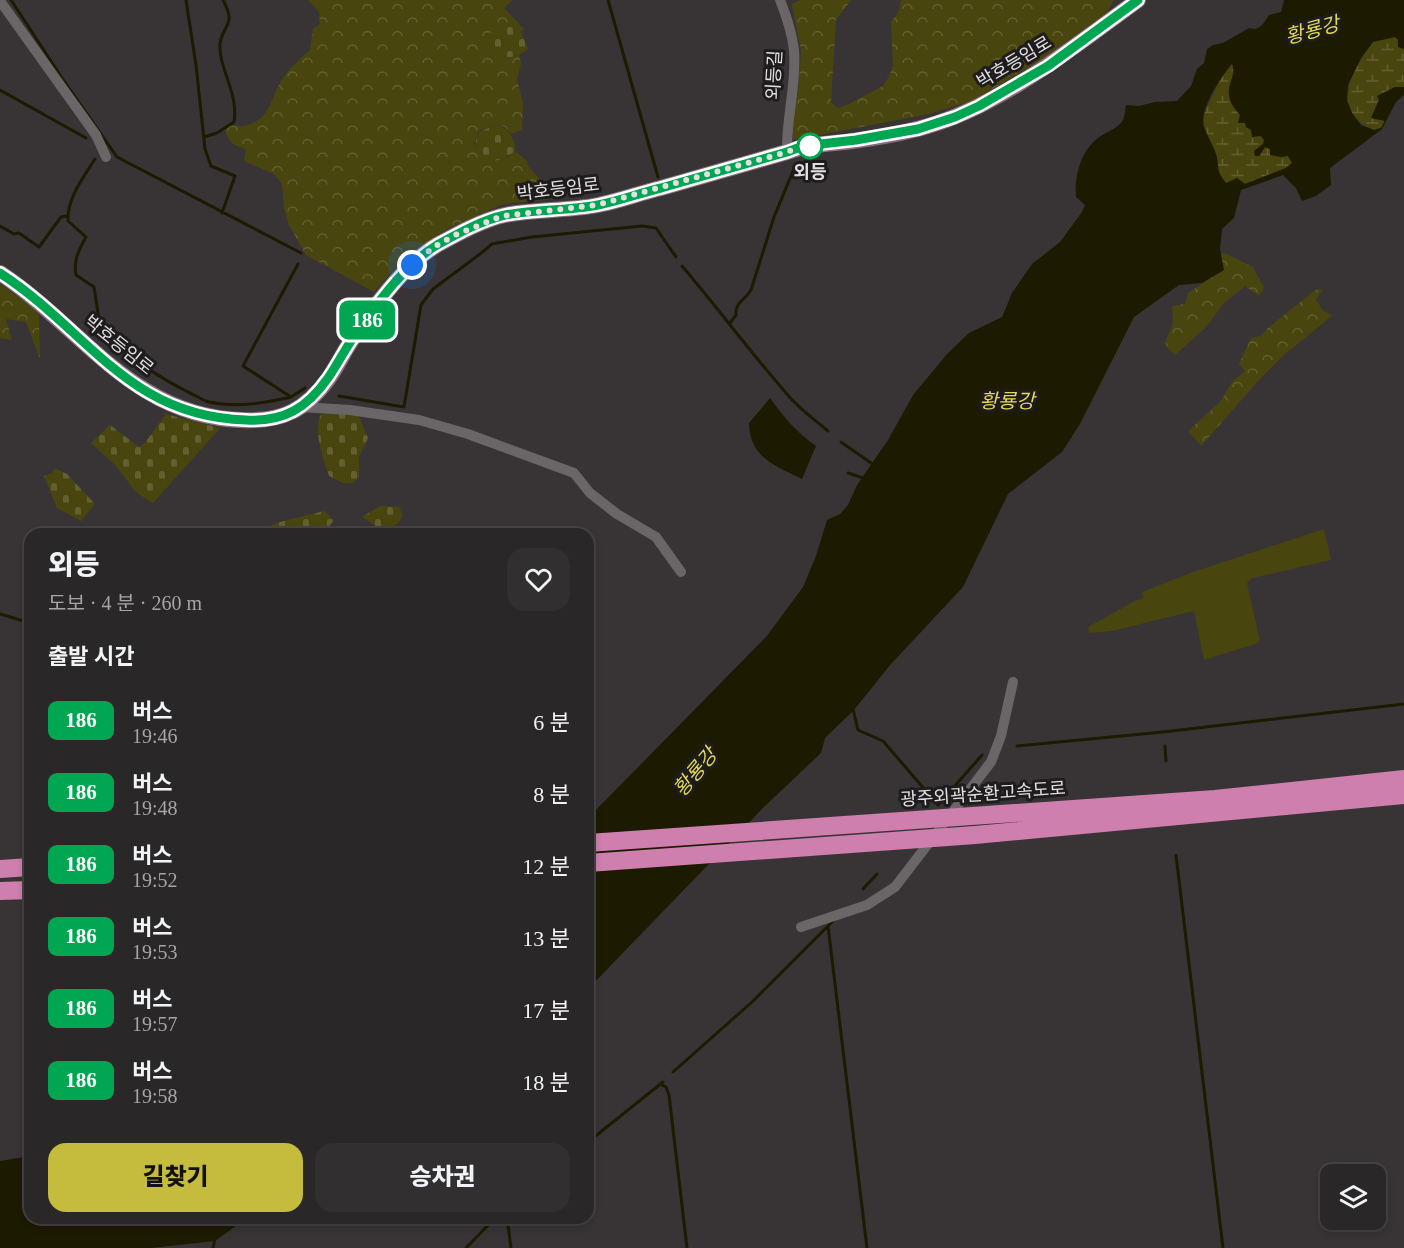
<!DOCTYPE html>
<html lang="ko">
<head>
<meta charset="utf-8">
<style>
	:root { --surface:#2a2728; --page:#322f30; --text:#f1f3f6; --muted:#a5a5a8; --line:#464445; --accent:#c5bc3d }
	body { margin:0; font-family:"Times New Roman","Noto Sans KR",serif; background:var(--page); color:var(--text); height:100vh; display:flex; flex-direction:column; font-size:22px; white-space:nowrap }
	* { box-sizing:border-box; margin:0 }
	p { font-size:20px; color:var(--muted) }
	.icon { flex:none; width:33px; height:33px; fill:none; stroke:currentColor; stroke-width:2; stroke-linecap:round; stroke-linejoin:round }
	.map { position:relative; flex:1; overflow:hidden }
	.side { position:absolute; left:24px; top:528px; width:570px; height:696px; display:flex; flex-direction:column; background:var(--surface); border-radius:18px; box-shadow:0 3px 9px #0003,0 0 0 2px var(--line) }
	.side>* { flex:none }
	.badge { padding:0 12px; border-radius:9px; font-size:21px; line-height:39px }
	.controls { position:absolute; left:1320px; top:1164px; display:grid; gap:12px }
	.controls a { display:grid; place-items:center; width:66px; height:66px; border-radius:12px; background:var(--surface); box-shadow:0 3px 9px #0003,0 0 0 2px var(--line); font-size:30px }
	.you { position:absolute; width:30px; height:30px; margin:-15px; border:4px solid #fff; border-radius:50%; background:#1a73e8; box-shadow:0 0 0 9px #1a73e833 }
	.map>.badge { position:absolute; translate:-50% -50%; box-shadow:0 0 0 3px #fff }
	h2 { padding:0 24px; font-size:22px; line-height:54px }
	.round { display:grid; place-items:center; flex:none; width:63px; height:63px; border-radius:18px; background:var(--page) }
	.headline { display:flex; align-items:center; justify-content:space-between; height:102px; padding:0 24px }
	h1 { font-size:28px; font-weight:800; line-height:45px }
	.button { display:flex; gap:12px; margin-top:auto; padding:12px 24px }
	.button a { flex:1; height:69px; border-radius:18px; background:var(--accent); color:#111; font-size:24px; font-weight:800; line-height:69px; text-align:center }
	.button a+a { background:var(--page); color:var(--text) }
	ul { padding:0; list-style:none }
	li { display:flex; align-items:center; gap:18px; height:72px; padding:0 24px }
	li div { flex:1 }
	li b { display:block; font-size:22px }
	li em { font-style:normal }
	li .badge { min-width:66px; font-weight:700; text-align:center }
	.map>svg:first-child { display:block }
</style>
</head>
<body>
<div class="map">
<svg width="1404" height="1248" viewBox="0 0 1404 1248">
	<defs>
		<pattern id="forest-crowns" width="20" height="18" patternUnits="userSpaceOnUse" patternTransform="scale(1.5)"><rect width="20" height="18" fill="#49450e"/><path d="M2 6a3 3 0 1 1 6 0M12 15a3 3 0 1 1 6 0" fill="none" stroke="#635f31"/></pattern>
		<pattern id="wetland-marsh" width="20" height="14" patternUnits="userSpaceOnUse" patternTransform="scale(1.5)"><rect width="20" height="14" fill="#49450e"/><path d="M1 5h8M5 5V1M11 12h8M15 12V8" fill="none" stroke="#635f31"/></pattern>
		<pattern id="cemetery-stones" width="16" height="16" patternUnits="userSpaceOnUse" patternTransform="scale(1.5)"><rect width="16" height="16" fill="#49450e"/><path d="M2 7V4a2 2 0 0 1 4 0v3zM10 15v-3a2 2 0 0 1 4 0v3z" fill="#635f31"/></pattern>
	</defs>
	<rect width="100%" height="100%" fill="#383436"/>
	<path fill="#49450e" d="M1324 529 1331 560 1252 578 1247 583 1260 641 1255 644 1204 660 1194 611 1112 631 1089 633 1088 627 1135 601 1143 598 1142 592 1193 572Z"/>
	<path fill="url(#forest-crowns)" d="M308 0H513L504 8 524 29 521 32 516 25 500 28 507 58 519 55 521 64 517 79 523 104 522 130 511 134 505 127 497 124 479 131 474 143 477 153 507 158 515 151 527 161 528 166 540 180 564 198 503 204 447 229 419 247 402 261 374 292 306 255 289 225 284 208 282 184 274 174 244 161 246 149C230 144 229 142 224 126 232 125 241 127 248 125 270 119 271 98 281 81 289 69 299 59 310 50L313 29 320 24 319 12Z
		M800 0H851L836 20 831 102 838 108 847 105 883 86 890 75 893 65 891 22 899 11 901 0H1114L1106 14 1039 61 975 100 929 114 793 140 792 118 798 93 801 51 792 4Z
		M1221 253 1227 254 1253 267 1264 288 1259 296 1245 286 1224 303 1206 327 1175 355C1159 343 1167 340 1172 326 1174 321 1172 311 1172 306L1185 304 1188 293 1223 270Z
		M0 284 37 310 39 317 40 359 26 322 6 319 12 340 0 338Z
		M1323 289 1316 299 1323 311 1333 315 1284 355 1259 380 1201 446 1188 431 1220 402 1232 382 1245 371 1239 364 1251 338 1261 336 1267 329 1315 290Z"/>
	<path fill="url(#wetland-marsh)" d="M1395 37 1398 40V47L1404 49V87C1388 87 1382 93 1375 107L1385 120 1381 128 1374 130C1328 110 1352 71 1373 42Z
		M1232 64 1234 72 1232 77 1240 115 1245 123 1264 140 1262 153 1265 147 1288 156 1292 163 1286 168 1244 184 1226 183 1216 169 1217 157 1204 126 1203 116 1221 77Z"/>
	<path fill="url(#cemetery-stones)" d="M516 25 521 32 528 49C518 56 510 59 498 56L488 39 490 33 500 28Z
		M497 124C509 129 515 138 515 151 494 169 465 163 479 132Z
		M332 412H357L368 438 359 457V477L353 483H343L329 476C323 459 313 431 321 414Z
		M166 414 220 428 153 503 137 493 115 465 91 443 110 425 139 447 144 444Z
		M55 468 67 474 95 504 81 521 57 508 44 476 52 473Z
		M380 506 399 507 403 516 392 530 376 526 362 517Z
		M324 511 334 520 323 534H254L253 532 280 522Z"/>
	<path fill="#1c1a00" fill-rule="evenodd" d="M1284 0H1404V49L1398 47V40L1395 37 1373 42 1361 58 1348 85 1347 100 1352 113 1361 125 1374 130 1381 128 1385 121 1371 118 1379 100 1377 96 1395 87H1404V95L1396 102 1382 129 1330 168 1331 185 1316 196 1302 201 1296 188 1283 175 1241 190 1234 218 1222 229 1220 249 1224 270 1202 283 1179 285 1134 317 1080 424 1062 452 1008 494 963 587 891 664 854 710 825 738 821 753 764 807 588 989V818L766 637 803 587 816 556 827 520 840 514 848 505 857 485 888 440 913 395 948 353 969 333 1002 317 1012 293 1032 264 1060 242 1082 212 1085 205 1076 197C1074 174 1082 146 1104 134 1110 131 1120 126 1123 120 1125 116 1125 109 1126 105L1139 106 1155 102 1177 101 1191 86 1197 69 1204 63 1207 49 1213 45 1223 43 1249 28C1260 31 1263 24 1269 15L1281 12ZM1232 64C1239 80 1216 89 1240 115L1238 123H1245L1246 127 1251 130 1252 137 1261 136 1264 140 1263 144 1254 151 1255 156H1259L1265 147 1270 149V155L1281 157 1288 156 1292 163 1286 168 1245 184 1237 178 1226 183C1217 171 1219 171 1217 158 1215 147 1207 137 1204 127 1199 109 1221 77 1232 64Z
		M770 398C783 416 797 433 816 446L802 479C775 466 750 458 749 423Z
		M30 1156V1218H247L215 1241 151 1248H0V1161Z"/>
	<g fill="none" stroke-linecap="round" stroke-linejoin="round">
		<path stroke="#1c1a00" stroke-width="3" d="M11 0 62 78 117 157 301 253
			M186 0 196 65 205 149 211 166 235 176 222 213
			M608 0 658 177
			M0 90 86 138
			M204 137 217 133 234 122C239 93 218 67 220 44 223 23 237 26 223 0
			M95 159C83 178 67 198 68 221L86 237C79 250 73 260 76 275L94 287 101 333C128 356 156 376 188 392 195 395 202 400 209 402 236 408 265 403 291 397
			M0 226 14 234 19 233 39 247 61 217 67 216
			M298 264 243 366 291 397 305 388
			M682 266C718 308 750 352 787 394 798 408 814 419 828 431
			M730 323 736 315C735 302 745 300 751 290L774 217 796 164
			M339 396 404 407 421 305 433 289 480 254 492 244 532 237 642 226 656 228 676 257
			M841 442 874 465
			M848 473 863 478
			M0 614 30 623
			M853 709 858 730 883 741 938 805 982 755
			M1017 746 1163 732 1404 704
			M1165 746 1166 761
			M1176 855 1223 1248
			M863 889 877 874
			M828 926 867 1248
			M673 1072 752 1002 833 921
			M660 1084 666 1087 669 1095 687 1248
			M588 1142 663 1082
			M507 1218 511 1248
			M213 1248 215 1238
			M466 1248 495 1218"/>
		<path stroke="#6a6668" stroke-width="10" d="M780 0C786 15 792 33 794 50 797 84 786 118 787 152
			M0 1 96 135 106 157
			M301 407 350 410 419 420 468 434 574 473 590 493 617 514 656 537 681 572
			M801 927 867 905 895 887 991 762 1001 736 1013 682"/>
		<path stroke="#886e7d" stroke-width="16" d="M0 273C81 327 134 417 241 420 281 422 305 411 329 378 338 365 344 351 353 338 373 308 405 263 437 245 457 234 482 220 505 215 536 209 567 211 598 205 619 201 640 193 661 188 703 176 745 164 787 152 806 145 825 144 845 142 869 139 894 135 917 129 996 110 1073 47 1138 0"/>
		<path stroke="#ce7fae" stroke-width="18" d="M588 843 1215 799 1404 779
			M588 863 975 835 1404 795
			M0 869 30 867
			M0 891 30 890"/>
	</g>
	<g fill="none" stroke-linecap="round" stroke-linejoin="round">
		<defs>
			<path id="line" d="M0 273C88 330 128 417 246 420 284 422 307 408 328 378 337 365 344 351 353 338 373 308 405 264 437 245 457 234 482 220 505 215 536 209 567 211 598 205 619 201 640 193 661 188 703 176 745 164 787 152L803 146 856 140 918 129 955 117 979 106 1048 66 1138 0"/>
		</defs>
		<use href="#line" stroke="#fff" stroke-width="14"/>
		<use href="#line" stroke="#00a651" stroke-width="9"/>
		<path stroke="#e2dfe1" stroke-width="6" stroke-dasharray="0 10.8" d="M412 265 434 247 455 235 502 216 597 205 787 152 803 146H810"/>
	</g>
	<circle fill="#fff" stroke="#00a651" stroke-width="3" cx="810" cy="146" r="12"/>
	<g text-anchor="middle" stroke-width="6" stroke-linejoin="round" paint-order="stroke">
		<g font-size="18" fill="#e2dfe1" stroke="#1e1c1d">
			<text transform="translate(1014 62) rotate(-31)" y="6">박호등임로</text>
			<text transform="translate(774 75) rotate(-87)" y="6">외등길</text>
			<text transform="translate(558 189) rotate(-7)" y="6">박호등임로</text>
			<text transform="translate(119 345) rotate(39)" y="6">박호등임로</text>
			<text transform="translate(983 794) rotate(-4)" y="6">광주외곽순환고속도로</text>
		</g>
		<g font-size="18" font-weight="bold" fill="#e2dfe1" stroke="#1e1c1d">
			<text x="810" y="178">외등</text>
		</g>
		<g font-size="20" font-style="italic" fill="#e2d958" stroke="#1e1c1d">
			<text transform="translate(1312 30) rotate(-15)" y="7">황룡강</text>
			<text x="1007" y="408">황룡강</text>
			<text transform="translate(695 772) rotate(-50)" y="7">황룡강</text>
		</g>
	</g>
</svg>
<div class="controls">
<a><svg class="icon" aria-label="layers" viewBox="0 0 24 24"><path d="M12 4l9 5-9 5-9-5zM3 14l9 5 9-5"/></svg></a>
</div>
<div class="you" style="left:412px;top:265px"></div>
<b class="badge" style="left:367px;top:320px;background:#00a651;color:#fff">186</b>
<section class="side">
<div class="headline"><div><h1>외등</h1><p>도보 · 4 분 · 260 m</p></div><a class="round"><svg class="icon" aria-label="heart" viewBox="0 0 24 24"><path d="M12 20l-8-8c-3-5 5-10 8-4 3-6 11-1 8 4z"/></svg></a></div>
<h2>출발 시간</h2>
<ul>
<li><span class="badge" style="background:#00a651;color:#fff">186</span><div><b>버스</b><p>19:46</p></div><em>6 분</em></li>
<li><span class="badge" style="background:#00a651;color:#fff">186</span><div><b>버스</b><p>19:48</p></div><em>8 분</em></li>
<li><span class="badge" style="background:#00a651;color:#fff">186</span><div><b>버스</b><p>19:52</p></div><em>12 분</em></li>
<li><span class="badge" style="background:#00a651;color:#fff">186</span><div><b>버스</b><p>19:53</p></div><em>13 분</em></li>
<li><span class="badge" style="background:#00a651;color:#fff">186</span><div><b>버스</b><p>19:57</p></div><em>17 분</em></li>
<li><span class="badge" style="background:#00a651;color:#fff">186</span><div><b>버스</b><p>19:58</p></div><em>18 분</em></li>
</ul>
<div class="button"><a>길찾기</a><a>승차권</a></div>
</section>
</div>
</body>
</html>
